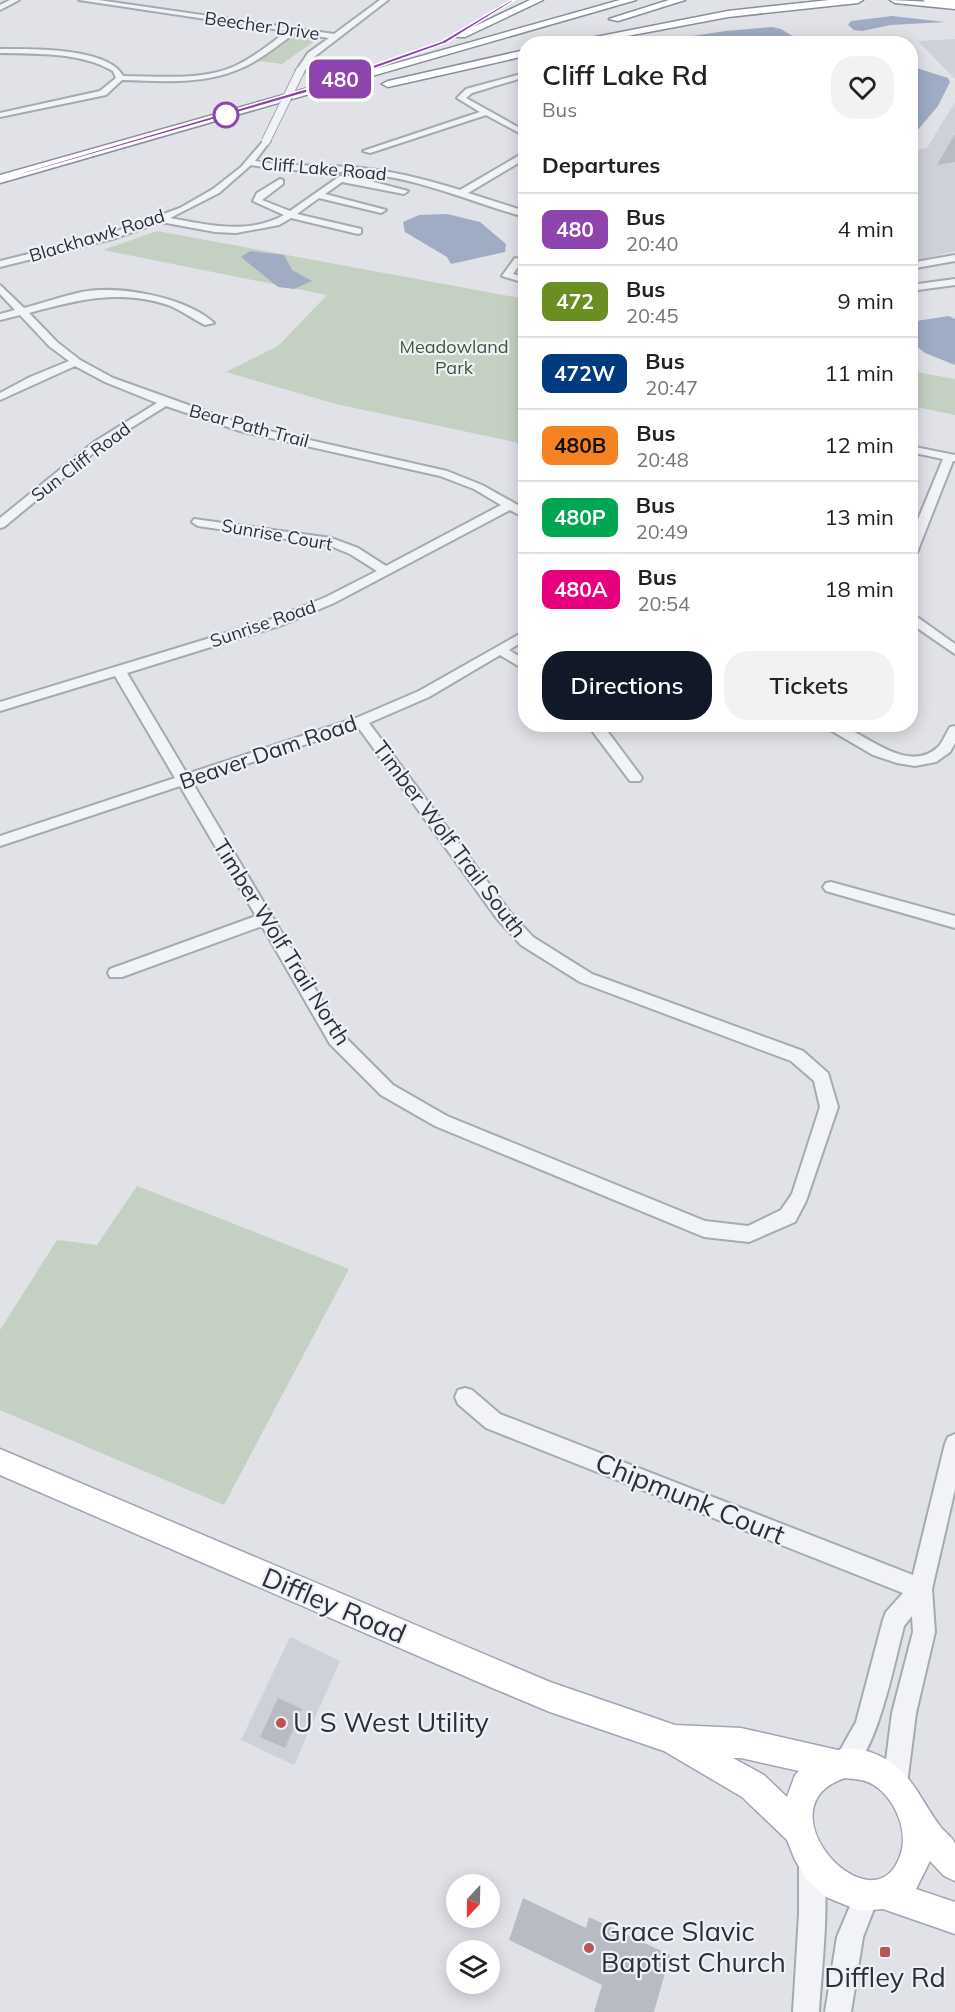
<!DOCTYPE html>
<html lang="en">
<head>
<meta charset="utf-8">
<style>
	:root { --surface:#fff; --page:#f2f2f2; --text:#222; --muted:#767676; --line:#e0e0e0; --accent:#111827 }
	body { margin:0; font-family:Mulish,sans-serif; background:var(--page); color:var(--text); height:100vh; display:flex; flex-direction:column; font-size:22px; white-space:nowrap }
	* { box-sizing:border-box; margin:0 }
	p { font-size:20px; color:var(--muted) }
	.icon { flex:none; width:33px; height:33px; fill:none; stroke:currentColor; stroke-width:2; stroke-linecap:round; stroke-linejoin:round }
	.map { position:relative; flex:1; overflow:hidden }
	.sheet { position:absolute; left:518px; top:36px; width:400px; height:696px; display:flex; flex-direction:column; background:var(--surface); border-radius:24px; box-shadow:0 3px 15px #0003 }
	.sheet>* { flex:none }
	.badge { padding:0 12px; border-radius:9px; font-size:21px; line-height:39px }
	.needle { width:39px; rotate:202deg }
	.tools { position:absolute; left:446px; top:1874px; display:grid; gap:12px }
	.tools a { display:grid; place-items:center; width:54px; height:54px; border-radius:50%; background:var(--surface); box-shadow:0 3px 15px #0003; font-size:30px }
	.map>.badge { position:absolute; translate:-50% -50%; box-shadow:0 0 0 3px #fff }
	h2 { padding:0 24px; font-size:22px; line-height:54px }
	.round { display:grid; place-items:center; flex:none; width:63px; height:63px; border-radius:24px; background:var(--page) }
	.summary { display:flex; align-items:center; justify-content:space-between; height:102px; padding:0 24px }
	h1 { font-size:28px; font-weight:600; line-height:45px }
	.primary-button { display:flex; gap:12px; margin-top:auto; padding:12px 24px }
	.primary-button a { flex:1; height:69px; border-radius:24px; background:var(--accent); color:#fff; font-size:24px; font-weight:600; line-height:69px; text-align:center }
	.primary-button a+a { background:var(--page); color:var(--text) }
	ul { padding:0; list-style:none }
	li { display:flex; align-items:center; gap:18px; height:72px; padding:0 24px; border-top:2px solid var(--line) }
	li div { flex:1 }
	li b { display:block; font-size:22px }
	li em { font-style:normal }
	li .badge { min-width:66px; font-weight:700; text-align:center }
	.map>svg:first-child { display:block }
</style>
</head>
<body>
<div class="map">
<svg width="955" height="2012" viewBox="0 0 955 2012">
	<rect width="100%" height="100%" fill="#e0e2e7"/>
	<path fill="#ced1d9" d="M955 39V79L918 41Z
		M955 102V251L911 262 910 152 927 148Z
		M290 1637 340 1661 294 1765 241 1740Z"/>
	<path fill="#c4d0c2" d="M297 34 319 38 282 64 259 61Z
		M157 231 525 299V448L515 442 336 404 226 372 278 346 327 295 103 250Z
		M910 371 955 379V415L911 406Z
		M137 1186 349 1269 224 1505 0 1410V1330L57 1240 97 1245Z"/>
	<path fill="#9facc3" d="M892 16 945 22 891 25 862 31 854 30 848 25 851 21Z
		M772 27 781 29 794 37 795 43H657L665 40 726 31Z
		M910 66 948 78 950 82 938 106 911 138Z
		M447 214 480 222 506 244 505 252 451 264 447 257 405 232 403 222 419 215Z
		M250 251 284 255 292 270 312 281 294 289 278 287 241 257Z
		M949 316 955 319V365L925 353 911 342 916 321Z"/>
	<path fill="#b8bbc3" d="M955 134V162L937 165Z
		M278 1698 302 1709 285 1748 260 1737Z
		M523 1898 586 1928 589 1917 670 1955 654 2012H594L602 1985 509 1940Z"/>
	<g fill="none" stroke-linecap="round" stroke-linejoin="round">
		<defs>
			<path id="minor" d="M10 0H19L0 10V5Z
				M79 0H98L334 34 380 0H388L314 57 303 73 296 71 308 53 329 38 295 33C277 46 258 62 237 70 201 85 160 81 122 80L106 95 0 117V113L100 91 116 78 113 71C80 52 37 54 0 53V49C29 49 108 47 123 76 158 76 199 81 233 67 253 58 270 44 287 31Z
				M525 73V77L472 93 466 98 525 131V136L486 115 370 153 363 151 480 112 457 98 466 89Z
				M266 138 270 141 255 161C287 167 319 165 352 167 389 170 425 179 460 190L525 152V159L468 193 525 211V217C477 204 433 184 384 176 340 169 295 174 251 165L219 193 170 218C208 225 249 235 284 215L253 201 257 193 280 179 283 180V184L262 200 290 211 340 176H351L408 191 404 194 342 182 325 194 386 210 381 213 319 198 297 214 361 229V233L358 234 291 218 279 225 236 233 215 232 161 222 112 239 0 267V261L106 235 180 208 213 189 241 167Z
				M955 255V261L910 269V263Z
				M515 258 523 260 513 274 525 277V283L502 276Z
				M955 279V285L910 291V285Z
				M0 285 24 308C43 303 63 296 82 292 119 285 186 297 214 323L205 325C193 319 181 310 168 305 119 289 77 300 29 313L57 342 80 360 113 378 247 426 447 471 482 485 525 509V518L510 510 334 603 282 625 127 673 187 774 356 718 419 691 525 631V640L509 650 525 660V670L500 655 429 697 369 723 510 912 533 937 592 974 803 1051 828 1073 838 1107 806 1201 795 1222 749 1242 704 1237 435 1126 381 1095 330 1044 262 926 122 977H110L108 973 110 969 256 916 180 786 0 846V836L175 778 115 676 0 711V702L272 619 326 597 377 571 350 554 328 545 198 526 192 522 194 519 331 538 358 548 386 566 501 505 474 489 440 476 240 431 166 406 102 446 4 527 0 528V518L94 442 157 403 105 382 75 366 0 400V393L30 377 69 361 49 346 20 315 0 320V314L15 310 0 294ZM358 727 498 920 521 945 580 982 791 1061 814 1081 820 1107 792 1194 781 1210 748 1226 705 1221 447 1116 393 1085 342 1034 192 782Z
				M910 446 955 455V461H953L916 555 910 559V539L943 459 910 452Z
				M910 612 955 644V654L910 623Z
				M587 724H602L640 775 642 778 640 781H630Z
				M820 724C826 724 834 723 839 725 867 734 908 775 938 747 943 742 946 733 950 727L955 726V743L950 752 936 762 915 766 897 763 873 755Z
				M831 882 955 916V928L826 891 823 887 826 883Z
				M465 1388 472 1390 500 1414 913 1575 945 1444 948 1437 955 1434V1489L932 1589 935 1632 916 1713 907 1784 903 1792 895 1796 887 1792 883 1784 892 1713 913 1632 912 1616 904 1626C895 1659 876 1762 845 1775L837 1771 833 1763 856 1722 883 1620 886 1612 903 1593 486 1428 458 1404 455 1397 458 1390Z
				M811 1851 820 1854C832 1885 821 1976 819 2012H793L799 1914V1863L802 1854Z
				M867 1884 876 1887 879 1896 863 1937 851 2012H825L837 1937 858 1887Z"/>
			<path id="major" d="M923 0H955V6L927 3Z
				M0 1449 550 1682 675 1725 741 1728 838 1750C848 1747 859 1749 870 1752 911 1766 917 1796 940 1826 944 1832 953 1837 955 1844 955 1854 955 1869 955 1881L944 1876 930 1861 916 1889 955 1902V1934L883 1909 860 1911 826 1897 807 1880 795 1860 787 1840 742 1797 664 1751 550 1712 490 1687 0 1475ZM733 1758H741L799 1771 795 1775 787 1797 764 1775ZM845 1778C852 1779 861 1779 868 1782 893 1793 910 1830 900 1856 873 1932 757 1807 845 1778Z"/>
			<path id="highway" d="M530 0H543L465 37H457L456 35Z
				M620 0H636L0 183V175Z
				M669 0H685L618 21 609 19Z
				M829 0H863L858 3 728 17 585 44H560L728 11Z
				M890 0 955 3V9L895 3Z
				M525 50V56L388 87 382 84 388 81Z"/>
		</defs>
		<use href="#minor" stroke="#a6a9b1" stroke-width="4"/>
		<use href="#major" stroke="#a1a5b1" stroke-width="3"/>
		<use href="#highway" stroke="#898e9c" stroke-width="3"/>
		<use href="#minor" fill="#f2f3f6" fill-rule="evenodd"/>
		<use href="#major" fill="#fff" fill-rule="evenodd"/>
		<use href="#highway" fill="#fff" fill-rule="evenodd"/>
		<defs>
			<path id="minor-bridge" d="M266 141 300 71"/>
		</defs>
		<use href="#minor-bridge" stroke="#a6a9b1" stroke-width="10" stroke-linecap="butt"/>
		<use href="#minor-bridge" stroke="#f2f3f6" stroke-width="8"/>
	</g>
	<path fill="#8e44ad" stroke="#fff" stroke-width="1.5" d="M511 0H515L446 43 309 92 2 180 0 179 305 89 442 41Z"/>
	<circle fill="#fff" stroke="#8e44ad" stroke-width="3" cx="226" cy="115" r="12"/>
	<g fill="#be5355" stroke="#eff1f5" stroke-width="2">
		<circle cx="281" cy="1723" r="6"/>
		<circle cx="589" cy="1948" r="6"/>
		<rect x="879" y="1946" width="12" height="12" rx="3"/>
	</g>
	<g text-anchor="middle" stroke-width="4.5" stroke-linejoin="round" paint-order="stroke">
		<g font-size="18" fill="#2b2f3d" stroke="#eff1f5">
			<text transform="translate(262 26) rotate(8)" y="6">Beecher Drive</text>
			<text transform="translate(324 169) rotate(5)" y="6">Cliff Lake Road</text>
			<text transform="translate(97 236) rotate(-17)" y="6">Blackhawk Road</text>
			<text transform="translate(249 426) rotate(15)" y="6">Bear Path Trail</text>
			<text transform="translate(81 462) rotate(-37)" y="6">Sun Cliff Road</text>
			<text transform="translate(277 535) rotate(10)" y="6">Sunrise Court</text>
			<text transform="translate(263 624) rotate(-19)" y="6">Sunrise Road</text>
		</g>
		<g font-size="18" fill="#3b573a" stroke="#eff1f5">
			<text x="454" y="353">Meadowland<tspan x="454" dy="21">Park</tspan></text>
		</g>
		<g font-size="22" fill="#2b2f3d" stroke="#eff1f5">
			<text transform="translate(268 752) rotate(-19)" y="8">Beaver Dam Road</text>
			<text transform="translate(450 839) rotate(53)" y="8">Timber Wolf Trail South</text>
			<text transform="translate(282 942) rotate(58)" y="8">Timber Wolf Trail North</text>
		</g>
		<g font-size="27" fill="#2b2f3d" stroke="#eff1f5">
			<text transform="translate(690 1499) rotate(22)" y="9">Chipmunk Court</text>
			<text transform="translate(334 1606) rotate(23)" y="9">Diffley Road</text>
		</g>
		<g font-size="27" fill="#2b2f3d" stroke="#eff1f5" text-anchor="start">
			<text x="293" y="1732">U S West Utility</text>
			<text x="601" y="1941">Grace Slavic<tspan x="601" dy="31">Baptist Church</tspan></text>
			<text x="885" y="1987" text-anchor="middle">Diffley Rd</text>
		</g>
	</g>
</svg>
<div class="tools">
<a><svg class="needle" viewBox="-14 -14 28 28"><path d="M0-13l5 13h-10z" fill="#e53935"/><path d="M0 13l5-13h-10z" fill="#767676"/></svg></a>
<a><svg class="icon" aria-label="layers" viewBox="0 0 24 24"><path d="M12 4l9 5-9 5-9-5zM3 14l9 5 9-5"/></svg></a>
</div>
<b class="badge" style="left:340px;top:79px;background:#8e44ad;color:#fff">480</b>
<section class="sheet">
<div class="summary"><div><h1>Cliff Lake Rd</h1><p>Bus</p></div><a class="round"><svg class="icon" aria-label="heart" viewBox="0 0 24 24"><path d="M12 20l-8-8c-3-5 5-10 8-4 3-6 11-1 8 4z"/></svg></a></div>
<h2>Departures</h2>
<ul>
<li><span class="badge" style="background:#8e44ad;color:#fff">480</span><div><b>Bus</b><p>20:40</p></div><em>4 min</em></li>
<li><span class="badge" style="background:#6b8e23;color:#fff">472</span><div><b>Bus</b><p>20:45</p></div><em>9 min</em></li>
<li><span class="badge" style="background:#003b80;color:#fff">472W</span><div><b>Bus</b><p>20:47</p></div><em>11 min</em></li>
<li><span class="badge" style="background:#f58220;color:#111">480B</span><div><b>Bus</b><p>20:48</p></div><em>12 min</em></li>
<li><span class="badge" style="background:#00a651;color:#fff">480P</span><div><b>Bus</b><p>20:49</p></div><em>13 min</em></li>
<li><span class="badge" style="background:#e6007e;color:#fff">480A</span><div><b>Bus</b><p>20:54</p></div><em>18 min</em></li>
</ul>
<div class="primary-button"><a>Directions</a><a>Tickets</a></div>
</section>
</div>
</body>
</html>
